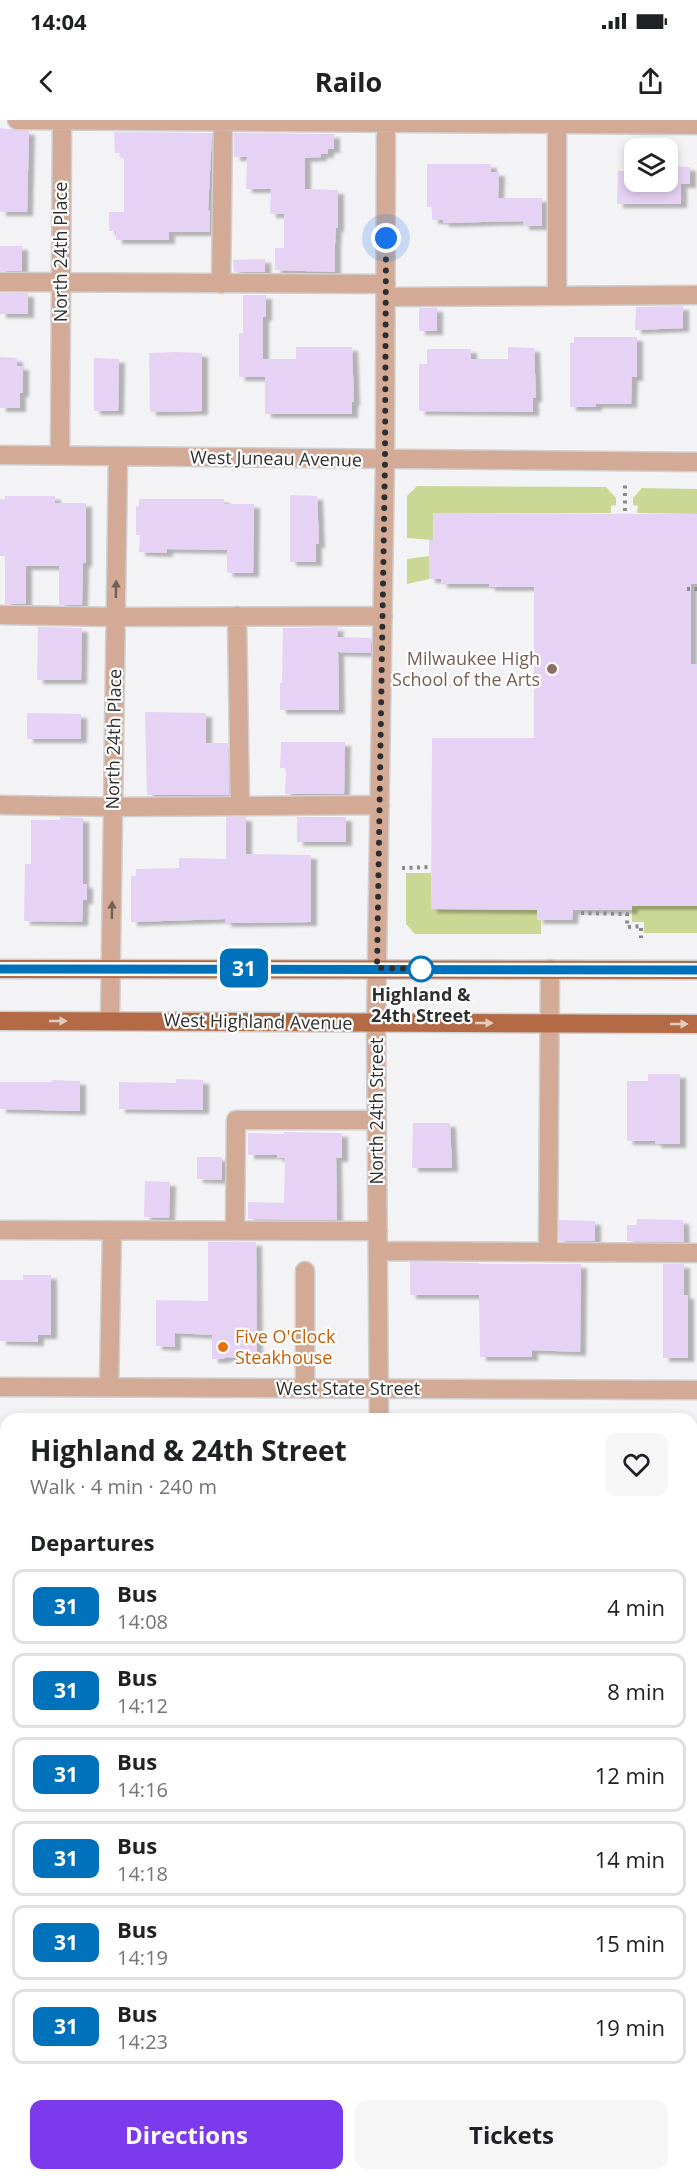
<!DOCTYPE html>
<html lang="en">
<head>
<meta charset="utf-8">
<style>
	:root { --surface:#fff; --page:#f6f6f6; --text:#202124; --muted:#757577; --line:#e0e0e0; --accent:#7c3aed }
	body { margin:0; font-family:"Open Sans",sans-serif; background:var(--page); color:var(--text); height:100vh; display:flex; flex-direction:column; font-size:22px; white-space:nowrap }
	* { box-sizing:border-box; margin:0 }
	p { font-size:20px; color:var(--muted) }
	.icon { flex:none; width:33px; height:33px; fill:none; stroke:currentColor; stroke-width:2; stroke-linecap:round; stroke-linejoin:round }
	.map { position:relative; flex:1; overflow:hidden }
	.sheet { position:absolute; left:0px; top:1293px; width:698px; height:768px; display:flex; flex-direction:column; background:var(--surface); border-radius:18px 18px 0 0; box-shadow:0 3px 9px #0003 }
	.sheet>* { flex:none }
	.badge { padding:0 12px; border-radius:9px; font-size:21px; line-height:39px }
	.fabs { position:absolute; left:624px; top:18px; display:grid; gap:12px }
	.fabs a { display:grid; place-items:center; width:54px; height:54px; border-radius:12px; background:var(--surface); box-shadow:0 3px 9px #0003; font-size:30px }
	.you { position:absolute; width:30px; height:30px; margin:-15px; border:4px solid #fff; border-radius:50%; background:#1a73e8; box-shadow:0 0 0 9px #1a73e833 }
	.map>.badge { position:absolute; translate:-50% -50%; box-shadow:0 0 0 3px #fff }
	h2 { padding:0 30px; font-size:22px; line-height:54px }
	.round { display:grid; place-items:center; flex:none; width:63px; height:63px; border-radius:12px; background:var(--page) }
	.overview { display:flex; align-items:center; justify-content:space-between; height:102px; padding:0 30px }
	h1 { font-size:28px; font-weight:700; line-height:45px }
	.cta { display:flex; gap:12px; margin-top:auto; padding:12px 30px }
	.cta a { flex:1; height:69px; border-radius:12px; background:var(--accent); color:#fff; font-size:24px; font-weight:700; line-height:69px; text-align:center }
	.cta a+a { background:var(--page); color:var(--text) }
	ul { padding:0; list-style:none }
	li { display:flex; align-items:center; gap:18px; height:75px; margin:0 12px 9px; padding:0 18px; border:3px solid var(--line); border-radius:12px }
	li div { flex:1 }
	li b { display:block; font-size:22px }
	li em { font-style:normal }
	li .badge { min-width:66px; font-weight:700; text-align:center }
	.status { display:flex; justify-content:space-between; align-items:center; height:42px; padding:0 30px; background:var(--surface); direction:ltr }
	.status svg { height:16px; fill:currentColor }
	header { display:flex; justify-content:space-between; align-items:center; height:78px; padding:0 30px; background:var(--surface); font-size:27px; font-weight:700 }
	.map>svg:first-child { display:block }
</style>
</head>
<body>
<div class="status"><b>14:04</b><svg viewBox="0 0 49 12"><path d="M0 12V9h3v3zM5 12V6h3v6zM10 12V3h3v9zM15 12V0h3v12zM26 1h20v11H26zM47 4h2v5h-2z"/></svg></div>
<header><svg class="icon" aria-label="back" viewBox="0 0 24 24"><path d="M15 5l-7 7 7 7"/></svg>Railo<svg class="icon" aria-label="share" viewBox="0 0 24 24"><path d="M12 15V3M7 8l5-5 5 5M5 13v7h14v-7"/></svg></header>
<div class="map">
<svg width="697" height="2061" viewBox="0 0 697 2061">
	<defs>
		<filter id="shadow"><feDropShadow dx="6" dy="4" stdDeviation="1.5" flood-color="#0004"/></filter>
	</defs>
	<rect width="100%" height="100%" fill="#f3f3f6"/>
	<path fill="#cbd895" d="M417 366 606 367 616 378V385L611 386V393H433V420L407 418V376Z
		M642 368 697 369V394L637 393 638 386 633 385V378Z
		M429 436V459L407 464V439Z
		M406 753H431V789L541 790V814H415L406 804Z
		M632 786H697V813H644V802H632Z
		M0 1448H6V1642H0Z"/>
	<path fill="#e6d2f4" filter="url(#shadow)" d="M0 8 29 11 27 92H0Z
		M114 12 212 13 208 90H210V112H169V120H116V111H109V92H124V37H120V33H115Z
		M234 13 334 14V29H328V34H321V37L305 38V69L338 70V108H336L335 124V152L275 150V128H284V94H270L271 69H246L247 37H234Z
		M427 44H491V52H499L498 78H542V106H523V101L443 103V100H432V87H427Z
		M668 46 690 47V64H681V84H617L618 51H634V62H668Z
		M0 126H22V151H0Z
		M265 139V152H234L233 140Z
		M0 173H28V194H0Z
		M243 175H266V197H263V239H296V227H352L354 282H352V294H265V257H239V213H243Z
		M683 186V208L635 210 636 187Z
		M419 188H437V211H419Z
		M574 217H637V257H632L631 284H596V287H570V223H574Z
		M508 227 534 228 536 278H533V292L419 291V244H427V229H471V239H508Z
		M175 232 202 233V291L150 292 149 233Z
		M0 237 17 238V246H23V273H20V288H0Z
		M94 238 119 239 118 291H94Z
		M290 375 317 376 319 424H316V442H290Z
		M5 376H55V383H86V443H83L82 485H59V446H26V484H5V436H0V379H5Z
		M139 379H224V384H254L253 453H227V430L167 429V433L139 432 140 415H136V386H139Z
		M433 393 697 394V464H691V544H697V786H632V790H573L572 800H537V790L431 789 432 618H534V467H489V464H441V459H429V420H433Z
		M38 507 82 508 81 560H37Z
		M338 507 337 517 371 518V533L338 532 339 590H280V563H282L283 508Z
		M145 592 206 593V623H228L229 675H147Z
		M27 593 81 594V619H27Z
		M281 622H345L344 674H285L286 648H280Z
		M60 697 83 698V764H87V780H83L82 802 24 801 25 744H31V700H60Z
		M226 697H246V734L311 735V802L225 803V799L131 802V756H136V749L179 748V738L226 739Z
		M297 697H346V722H297Z
		M648 954H680V1024H655V1021H627V961H648Z
		M176 959 203 960V990L119 989V962L176 963Z
		M52 960 80 961V991L0 989V962H52Z
		M413 1003H450L452 1048H412Z
		M284 1012 342 1013V1038H336L337 1100 248 1099V1082L284 1083 285 1038H277V1035H248V1013L284 1014Z
		M197 1037H222V1060L197 1059Z
		M145 1061 170 1062 169 1098 144 1097Z
		M637 1099 683 1100 684 1122 627 1121V1105H637Z
		M559 1100 595 1101V1121H559Z
		M208 1122H256L257 1239 227 1237 223 1239H212V1215L175 1213V1227L156 1226V1180L208 1181Z
		M410 1142 479 1143V1144H581L580 1232 532 1230V1237H480L479 1175H410Z
		M663 1144H684V1175H688V1238H663Z
		M23 1155H51V1215H38V1222L0 1221V1160H23Z"/>
	<g fill="none" stroke-linecap="round" stroke-linejoin="round">
		<defs>
			<path id="minor" d="M17 0 697 5
				M557 4V176
				M0 162 386 164
				M221 164 223 1
				M386 177 697 175
				M0 335 697 342
				M60 335 62 0
				M0 495 116 497 383 496
				M237 496 240 685
				M0 685 113 687 380 685
				M110 901 118 337
				M0 1110 378 1111
				M235 1111 236 1000H377
				M378 1131 697 1133
				M548 1132 550 849
				M305 1151V1269
				M0 1267 697 1270
				M109 1267 112 1111
				M379 1299 376 903 385 340 386 0
				M0 1438H6
				M0 1649H6
				M0 1840H6
				M692 1841H697
				M0 2024H6
				M40 2061V2055
				M372 2061V2055
				M542 2061V2055"/>
			<path id="major" d="M0 849 697 850
				M0 901 697 904"/>
		</defs>
		<use href="#minor" stroke="#d0d0d2" stroke-width="21"/>
		<use href="#major" stroke="#d0d0d2" stroke-width="21"/>
		<path stroke="#8a8a8c" stroke-width="4" stroke-dasharray="3 4.5" stroke-linecap="butt" d="M625 391V364
			M687 469H697
			M402 748 431 747
			M581 793 627 794V807L641 806V818
			M0 1516H6
			M0 1577H6"/>
		<use href="#minor" stroke="#d3aa96" stroke-width="18"/>
		<use href="#major" stroke="#b36a45" stroke-width="18"/>
	</g>
	<defs><path id="oneway-solid" d="M-6-.8H1V-3.2L6.5 0L1 3.2V.8H-6Z" transform="scale(1.5)"/></defs>
	<g fill="#706058">
		<use href="#oneway-solid" transform="translate(116 469) rotate(-89)"/>
		<use href="#oneway-solid" transform="translate(112 790) rotate(-89)"/>
	</g>
	<g fill="#e4cbbe">
		<use href="#oneway-solid" transform="translate(58 901)"/>
		<use href="#oneway-solid" transform="translate(484 903)"/>
		<use href="#oneway-solid" transform="translate(679 904)"/>
	</g>
	<g fill="none" stroke-linecap="round" stroke-linejoin="round">
		<defs>
			<path id="line" d="M0 849 697 850"/>
		</defs>
		<use href="#line" stroke="#fff" stroke-width="14"/>
		<use href="#line" stroke="#0072bc" stroke-width="9"/>
		<path stroke="#2e2e2f" stroke-width="6" stroke-dasharray="0 10.8" d="M386 118 385 340 377 848 424 849H421"/>
	</g>
	<circle fill="#8d6e63" stroke="#fff" stroke-width="2" cx="552" cy="549" r="6"/>
	<circle fill="#fff" stroke="#0072bc" stroke-width="3" cx="421" cy="849" r="12"/>
	<circle fill="#e8710a" stroke="#fff" stroke-width="2" cx="223" cy="1227" r="6"/>
	<g text-anchor="middle" stroke-width="4.5" stroke-linejoin="round" paint-order="stroke">
		<g font-size="18" fill="#2e2e2f" stroke="#fff">
			<text transform="translate(61 132) rotate(-90)" y="6">North 24th Place</text>
			<text transform="translate(276 339) rotate(1)" y="6">West Juneau Avenue</text>
			<text transform="translate(114 619) rotate(-89)" y="6">North 24th Place</text>
			<text transform="translate(258 902) rotate(1)" y="6">West Highland Avenue</text>
			<text transform="translate(377 991) rotate(-90)" y="6">North 24th Street</text>
			<text x="348" y="1275">West State Street</text>
		</g>
		<g font-size="18" fill="#785e54" stroke="#fff" text-anchor="end">
			<text x="540" y="545">Milwaukee High<tspan x="540" dy="21">School of the Arts</tspan></text>
		</g>
		<g font-size="18" font-weight="bold" fill="#2e2e2f" stroke="#fff">
			<text x="421" y="881">Highland &amp;<tspan x="421" dy="21">24th Street</tspan></text>
		</g>
		<g font-size="18" fill="#c56008" stroke="#fff" text-anchor="start">
			<text x="235" y="1223">Five O'Clock<tspan x="235" dy="21">Steakhouse</tspan></text>
		</g>
	</g>
</svg>
<div class="fabs">
<a><svg class="icon" aria-label="layers" viewBox="0 0 24 24"><path d="M12 4l9 5-9 5-9-5zM3 14l9 5 9-5"/></svg></a>
</div>
<div class="you" style="left:386px;top:118px"></div>
<b class="badge" style="left:244px;top:848px;background:#0072bc;color:#fff">31</b>
<section class="sheet">
<div class="overview"><div><h1>Highland &amp; 24th Street</h1><p>Walk · 4 min · 240 m</p></div><a class="round"><svg class="icon" aria-label="heart" viewBox="0 0 24 24"><path d="M12 20l-8-8c-3-5 5-10 8-4 3-6 11-1 8 4z"/></svg></a></div>
<h2>Departures</h2>
<ul>
<li><span class="badge" style="background:#0072bc;color:#fff">31</span><div><b>Bus</b><p>14:08</p></div><em>4 min</em></li>
<li><span class="badge" style="background:#0072bc;color:#fff">31</span><div><b>Bus</b><p>14:12</p></div><em>8 min</em></li>
<li><span class="badge" style="background:#0072bc;color:#fff">31</span><div><b>Bus</b><p>14:16</p></div><em>12 min</em></li>
<li><span class="badge" style="background:#0072bc;color:#fff">31</span><div><b>Bus</b><p>14:18</p></div><em>14 min</em></li>
<li><span class="badge" style="background:#0072bc;color:#fff">31</span><div><b>Bus</b><p>14:19</p></div><em>15 min</em></li>
<li><span class="badge" style="background:#0072bc;color:#fff">31</span><div><b>Bus</b><p>14:23</p></div><em>19 min</em></li>
</ul>
<div class="cta"><a>Directions</a><a>Tickets</a></div>
</section>
</div>
</body>
</html>
